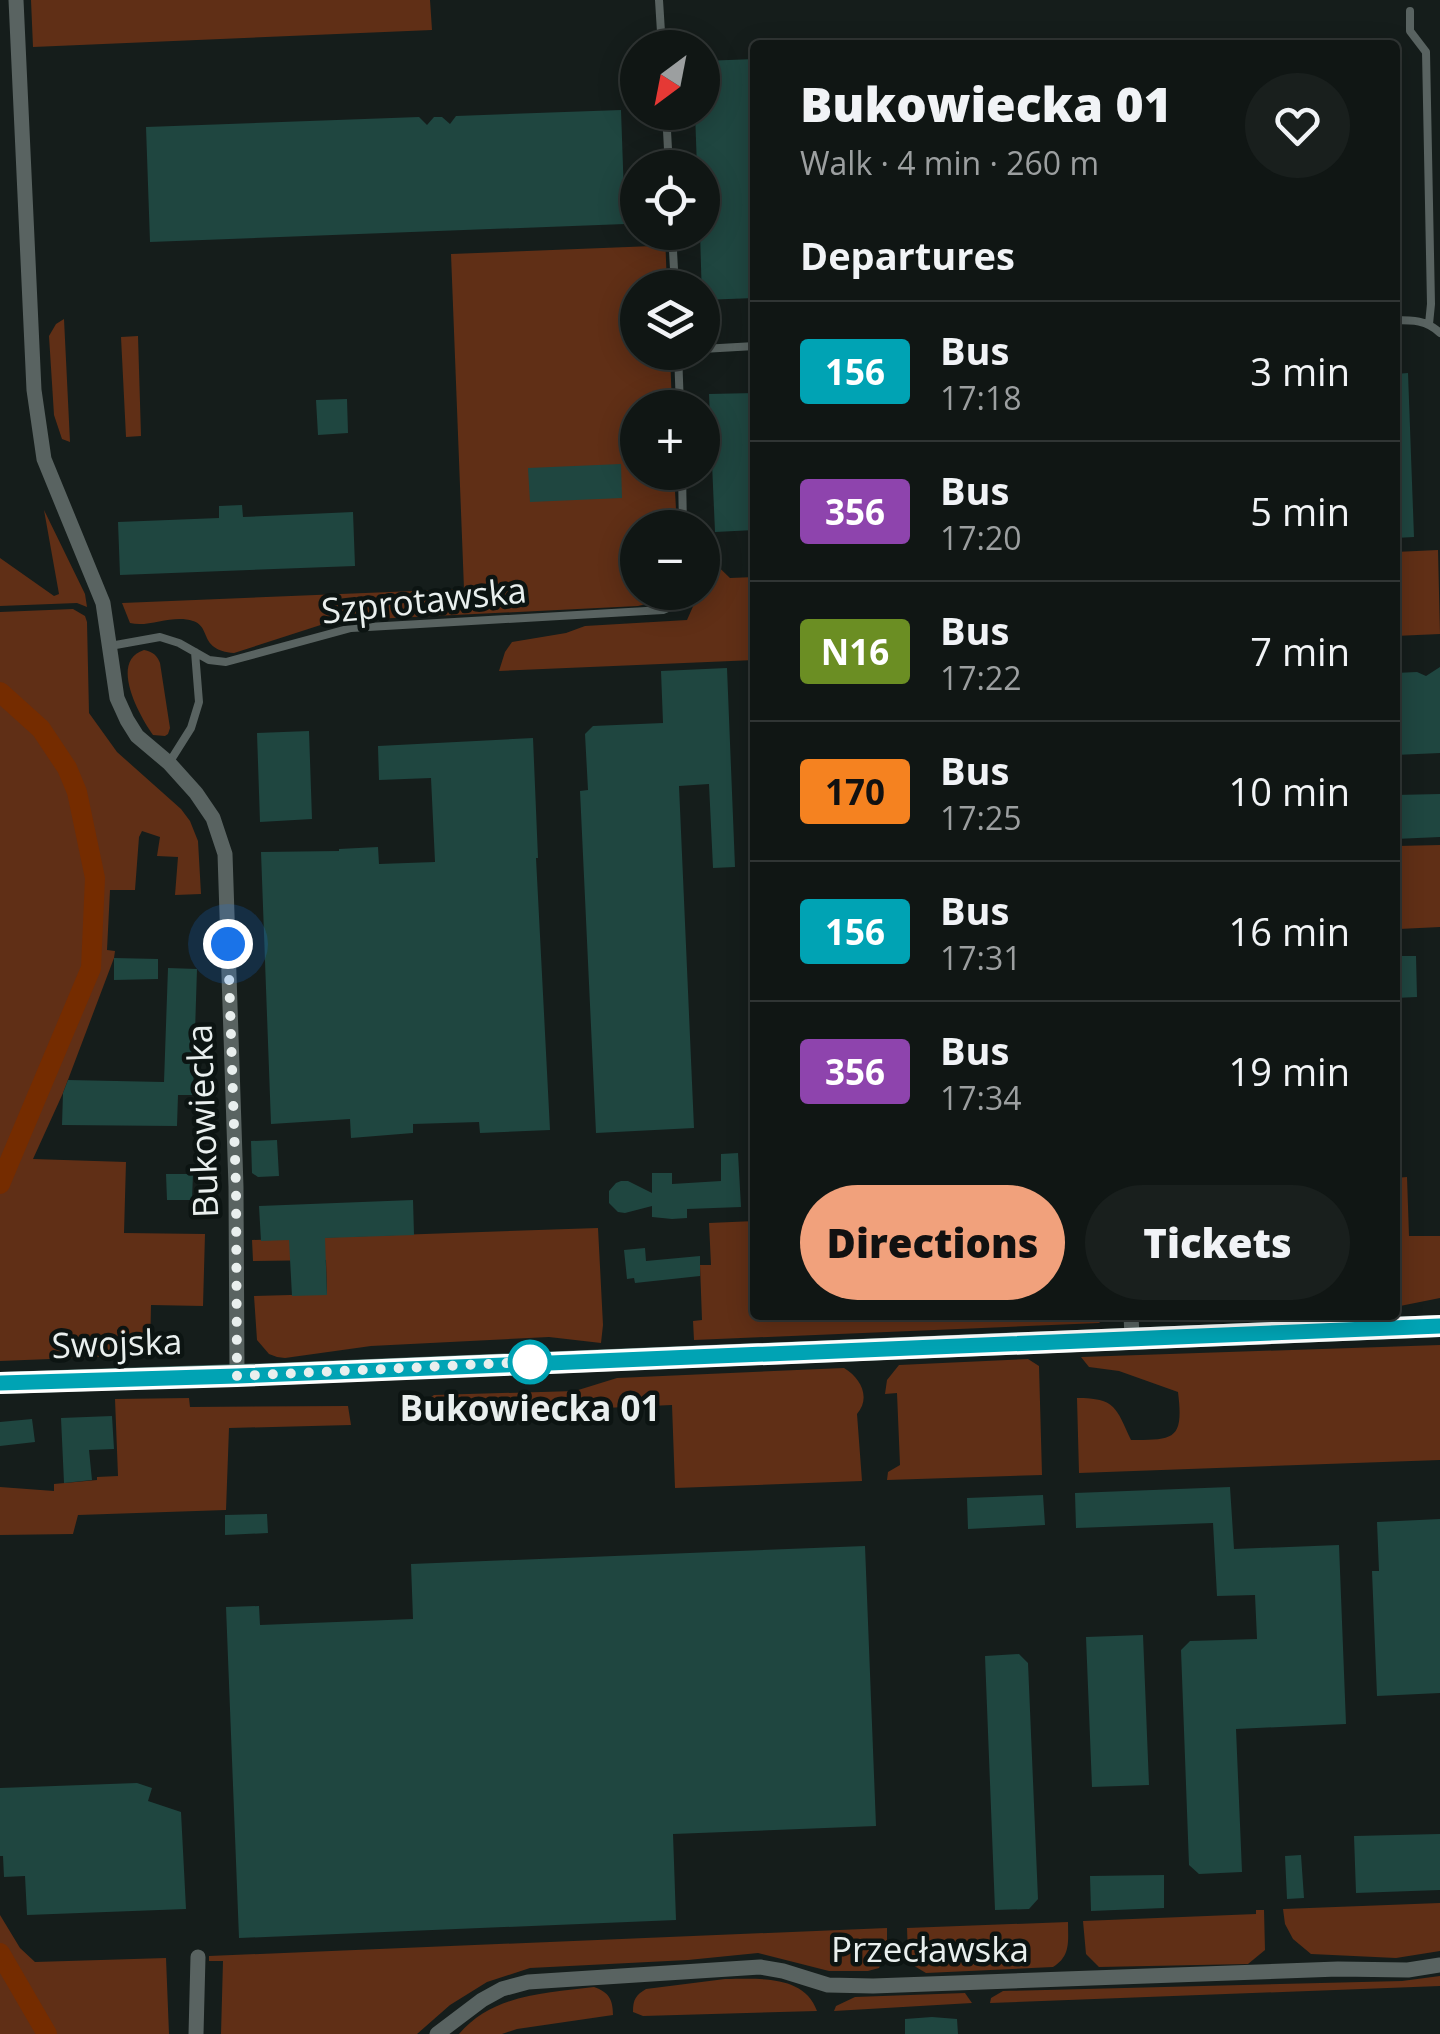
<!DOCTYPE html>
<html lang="en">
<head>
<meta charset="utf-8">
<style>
	:root { --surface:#101614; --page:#191f1d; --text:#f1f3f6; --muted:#9c9fa0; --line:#303534; --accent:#f1a17c }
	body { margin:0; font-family:"Open Sans",sans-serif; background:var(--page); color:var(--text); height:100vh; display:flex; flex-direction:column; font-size:38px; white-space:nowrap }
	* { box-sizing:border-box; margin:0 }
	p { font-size:32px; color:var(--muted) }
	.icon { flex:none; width:55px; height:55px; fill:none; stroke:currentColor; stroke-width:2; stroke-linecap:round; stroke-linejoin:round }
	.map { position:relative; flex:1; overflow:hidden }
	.panel { position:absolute; left:750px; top:40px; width:650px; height:1280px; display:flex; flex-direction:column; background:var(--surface); border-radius:10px; box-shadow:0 5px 25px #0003,0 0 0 2px var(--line) }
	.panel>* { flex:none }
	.badge { padding:0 20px; border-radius:8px; font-size:35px; line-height:65px }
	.needle { width:65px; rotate:212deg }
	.buttons { position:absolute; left:620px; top:30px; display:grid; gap:20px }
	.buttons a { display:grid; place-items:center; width:100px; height:100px; border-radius:50%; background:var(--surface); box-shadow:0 5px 25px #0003,0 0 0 2px var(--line); font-size:50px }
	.you { position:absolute; width:50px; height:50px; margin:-25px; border:8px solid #fff; border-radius:50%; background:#1a73e8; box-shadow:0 0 0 15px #1a73e833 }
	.map>.badge { position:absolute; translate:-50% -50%; box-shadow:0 0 0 5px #fff }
	h2 { padding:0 50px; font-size:38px; line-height:90px }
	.round { display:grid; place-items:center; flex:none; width:105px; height:105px; border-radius:52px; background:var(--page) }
	.summary { display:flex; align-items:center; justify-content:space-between; height:170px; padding:0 50px }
	h1 { font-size:48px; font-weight:800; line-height:75px }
	.button { display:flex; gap:20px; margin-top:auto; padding:20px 50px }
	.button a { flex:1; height:115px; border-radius:60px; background:var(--accent); color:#111; font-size:40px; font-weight:800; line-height:115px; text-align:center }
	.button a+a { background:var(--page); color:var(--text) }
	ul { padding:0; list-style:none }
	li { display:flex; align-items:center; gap:30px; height:140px; padding:0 50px; border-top:2px solid var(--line) }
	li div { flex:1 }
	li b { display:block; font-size:38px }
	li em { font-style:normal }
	li .badge { min-width:110px; font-weight:700; text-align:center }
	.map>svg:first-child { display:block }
</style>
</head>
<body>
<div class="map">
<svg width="1440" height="2034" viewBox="0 0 1440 2034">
	<rect width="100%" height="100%" fill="#151d1b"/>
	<path fill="#602f16" d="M31 0H430L432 30 33 47Z
		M653 233H665L667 287 638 288V352L670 353 672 407 638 408V472L674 473 677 527 638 528V592L669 593C660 601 649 603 638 606L333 621 234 653C198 650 212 627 193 621 172 614 149 628 130 623L122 603 464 589 451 254 653 246Z
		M64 319 70 442 62 439 54 415 49 336 56 324Z
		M138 336 141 436 126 437 121 337Z
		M44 510 85 594 87 607 77 603 0 606V558L54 596 59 594Z
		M1438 550 1440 634 1395 636V552Z
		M703 552 730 578 755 577V660L499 671 505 652 512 642 566 633 585 626 687 620 699 593 702 592Z
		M73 609 85 616 87 622 89 713 117 752 181 809 190 821 198 841 201 894 175 895 178 857 157 856 160 837 142 831 139 837 135 890H110L107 950 115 951 114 958 63 1093 33 1159 126 1162 124 1233 205 1234 203 1306 151 1305 150 1355 0 1361V612Z
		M144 650C153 652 157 655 160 663L170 728 168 734 165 736 153 735C139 715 109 661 144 650Z
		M1440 845V927L1399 929 1397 846Z
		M1407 1177 1409 1236H1440V1298L1395 1307V1178Z
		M755 1221V1315H1104V1318L1099 1323 694 1340 693 1321 702 1320 700 1265H711L709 1223Z
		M598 1228 603 1325 601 1343 549 1337 371 1346 285 1358 277 1357 269 1354 257 1340 254 1296 327 1294 326 1260 253 1261 252 1240Z
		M1440 1345V1460L1079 1473 1077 1398C1116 1398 1116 1408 1131 1440 1174 1440 1184 1440 1178 1392L1119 1371 1089 1367 1081 1357Z
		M1028 1359 1039 1366 1042 1475 887 1480 888 1472 900 1465 897 1393 885 1394 887 1380 899 1365Z
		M844 1368C861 1378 871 1398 857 1414L862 1481 675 1488 672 1405 425 1416V1401L434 1395 575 1391 617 1378Z
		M189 1398 190 1407 348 1406 351 1425 229 1428 226 1510 78 1515 73 1534 0 1535V1487L54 1491V1484L97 1480V1477L118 1476 115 1399Z
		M1440 1903V1951L1396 1958 1311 1954 1293 1939 1285 1924 1283 1909Z
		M1256 1910H1264L1265 1950 1248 1964 1099 1967 1086 1954 1083 1921 1256 1914Z
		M0 1915 20 1948 35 1962 166 1958 169 2034H0Z
		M1068 1922C1068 1941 1071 1956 1053 1967L926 1973 911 1964 908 1955 907 1928Z
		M887 1928V1952L879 1968 868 1971H829L758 1953 688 1960 530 1968 487 1982 450 2005 417 2034H221L223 1961H209V1956Z
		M1440 1976V1986L990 2003 991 1998 1003 1991 1402 1981Z
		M725 1979C758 1979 804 1974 817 2011L643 2016 633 2012C633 1999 636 1995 646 1989Z
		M594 1987C609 1992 613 2000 613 2015L517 2029 502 2034H459C493 1994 546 1993 594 1987Z
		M965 1993 972 2003 834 2011 836 2006 855 1997Z"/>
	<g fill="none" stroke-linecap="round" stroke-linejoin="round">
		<path stroke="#752c00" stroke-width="20" d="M0 692 41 729 67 768 77 792 95 878 91 968 0 1184
			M0 1953 47 2034"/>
	</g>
	<path fill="#1f4640" d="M755 59V298L702 300 700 232H702V168H697L695 112H702V61Z
		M621 110 625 224 150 242 146 127 419 117 427 125 434 117H442L450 124 456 116Z
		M1408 373 1414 537 1395 538V374Z
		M755 393V530L715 532 709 394Z
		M347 399 348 433 318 435 316 400Z
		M621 464 622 498 530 502 528 468Z
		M242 505 243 517 353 512 355 566 120 575 118 522 219 518V506Z
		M1440 667V753L1395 755V673L1417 672 1426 676Z
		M727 668 735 867 713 868 709 784 679 786 694 1128 596 1133 580 791 588 790 585 734 593 726 663 723 661 671Z
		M309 731 312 819 260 822 257 733Z
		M533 738 538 858H536L550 1130 480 1133 479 1122 413 1124V1133L351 1138 350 1119 271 1124 261 852 339 851V849L378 847 379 864 435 862 431 778 379 780 378 746Z
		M1440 794V837L1395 839V795Z
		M1395 956H1416L1417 997 1395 998Z
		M114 958 158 959V979L114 980Z
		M168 968 197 969 193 1095H178L177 1126 62 1125 63 1093 68 1080 164 1082Z
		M277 1140 279 1176 258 1177 252 1173 251 1141Z
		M738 1153 741 1207 687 1209V1218L672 1219 652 1217V1206L625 1213 618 1212 609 1203V1191L616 1183 621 1181H628L652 1193V1173H672V1184L721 1181V1154Z
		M166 1174H193L192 1200H167Z
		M413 1200 414 1235 325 1238 327 1295 292 1296 289 1240 261 1241 259 1206Z
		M645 1248 646 1261 700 1256V1276L635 1283 634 1278 627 1279 624 1250Z
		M112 1416 114 1449 89 1450 92 1480 64 1483 61 1418Z
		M32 1419 35 1442 0 1446V1422Z
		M1230 1487 1234 1549 1339 1545 1346 1724 1236 1729 1242 1872 1199 1874 1189 1865 1181 1650 1190 1641 1257 1639 1255 1595 1217 1596 1213 1523 1076 1528 1075 1493Z
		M1043 1495 1045 1525 968 1529 967 1498Z
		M267 1514 268 1533 225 1535V1515Z
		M1440 1519V1693L1377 1696 1372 1571H1379L1377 1522Z
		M865 1546 876 1826 673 1834 676 1920 239 1938 226 1607 259 1606 260 1625 413 1619 411 1564Z
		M1143 1635 1149 1785 1092 1787 1086 1637Z
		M1019 1654 1028 1663 1038 1899 1029 1909 995 1910 985 1656Z
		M137 1783 152 1788 148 1801 181 1812 186 1909 27 1915 25 1876 4 1877 3 1856H0V1788Z
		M1440 1834V1890L1356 1893 1354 1836Z
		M1301 1855 1304 1898 1287 1899 1285 1856Z
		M1164 1875V1908L1091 1911 1090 1876Z
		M932 2017 957 2019 958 2034H905V2019Z"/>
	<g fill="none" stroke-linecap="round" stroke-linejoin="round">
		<path stroke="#596361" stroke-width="8" d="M659 0 662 48
			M1410 11V31L1426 52 1431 304 1429 324
			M666 112 669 168
			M672 232 675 288
			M1395 320C1412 320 1427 320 1440 333
			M702 349 755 346
			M678 352 680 408
			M682 472 683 528
			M110 646 160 637 179 643 209 660 226 662 351 628 663 610 677 604 685 592
			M169 763 191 728 199 702 195 652"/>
		<path stroke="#596361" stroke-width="15" d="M16 0 34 390 44 459 103 603 117 698 127 720 137 736 169 763 196 793 213 818 225 854 236 1187 237 1375
			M1131 1315 1132 1337
			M196 2034 198 1957
			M437 2034 482 2000 502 1989 528 1982 760 1967 783 1971 828 1985 873 1986 1338 1969 1408 1970 1440 1965"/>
		<path stroke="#4d7872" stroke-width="22" d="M0 1383 274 1374 1440 1326"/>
	</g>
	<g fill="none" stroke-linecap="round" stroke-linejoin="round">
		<defs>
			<path id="line" d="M0 1383 237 1376 1440 1326"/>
		</defs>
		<use href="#line" stroke="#fff" stroke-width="22"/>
		<use href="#line" stroke="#00a3b4" stroke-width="15"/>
		<path stroke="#e9efee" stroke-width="10" stroke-dasharray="0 18" d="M228 944 236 1187 237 1376 530 1362"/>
	</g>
	<circle fill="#fff" stroke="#00a3b4" stroke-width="5" cx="530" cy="1362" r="20"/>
	<g text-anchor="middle" stroke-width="9" stroke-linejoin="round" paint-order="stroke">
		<g font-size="35" fill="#e9efee" stroke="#0c1412">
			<text transform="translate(424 601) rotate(-6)" y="12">Szprotawska</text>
			<text transform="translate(203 1121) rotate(-92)" y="12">Bukowiecka</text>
			<text transform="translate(117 1344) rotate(-2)" y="12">Swojska</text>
			<text x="930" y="1962">Przecławska</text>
		</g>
		<g font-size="35" font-weight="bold" fill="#e9efee" stroke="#0c1412">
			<text x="530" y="1421">Bukowiecka 01</text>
		</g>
	</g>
</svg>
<div class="buttons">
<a><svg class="needle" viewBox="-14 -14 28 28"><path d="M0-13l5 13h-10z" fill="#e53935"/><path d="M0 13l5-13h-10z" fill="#9c9fa0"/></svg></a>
<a><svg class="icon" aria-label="locate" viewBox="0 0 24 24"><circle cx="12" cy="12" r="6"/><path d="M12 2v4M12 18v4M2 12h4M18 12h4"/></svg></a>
<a><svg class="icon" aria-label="layers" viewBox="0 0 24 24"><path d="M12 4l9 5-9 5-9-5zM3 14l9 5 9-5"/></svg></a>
<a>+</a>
<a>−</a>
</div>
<div class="you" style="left:228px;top:944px"></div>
<section class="panel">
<div class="summary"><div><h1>Bukowiecka 01</h1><p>Walk · 4 min · 260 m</p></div><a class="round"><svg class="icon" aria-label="heart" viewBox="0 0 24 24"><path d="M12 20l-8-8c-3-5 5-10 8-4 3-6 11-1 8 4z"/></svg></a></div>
<h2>Departures</h2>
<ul>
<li><span class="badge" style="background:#00a3b4;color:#fff">156</span><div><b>Bus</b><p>17:18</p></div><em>3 min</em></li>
<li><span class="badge" style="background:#8e44ad;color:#fff">356</span><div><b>Bus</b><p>17:20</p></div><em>5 min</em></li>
<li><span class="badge" style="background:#6b8e23;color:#fff">N16</span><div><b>Bus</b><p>17:22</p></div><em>7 min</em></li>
<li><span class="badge" style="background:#f58220;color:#111">170</span><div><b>Bus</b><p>17:25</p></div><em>10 min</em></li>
<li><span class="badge" style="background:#00a3b4;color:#fff">156</span><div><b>Bus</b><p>17:31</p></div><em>16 min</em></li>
<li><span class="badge" style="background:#8e44ad;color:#fff">356</span><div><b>Bus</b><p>17:34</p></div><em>19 min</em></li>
</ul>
<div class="button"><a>Directions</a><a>Tickets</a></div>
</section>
</div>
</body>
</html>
